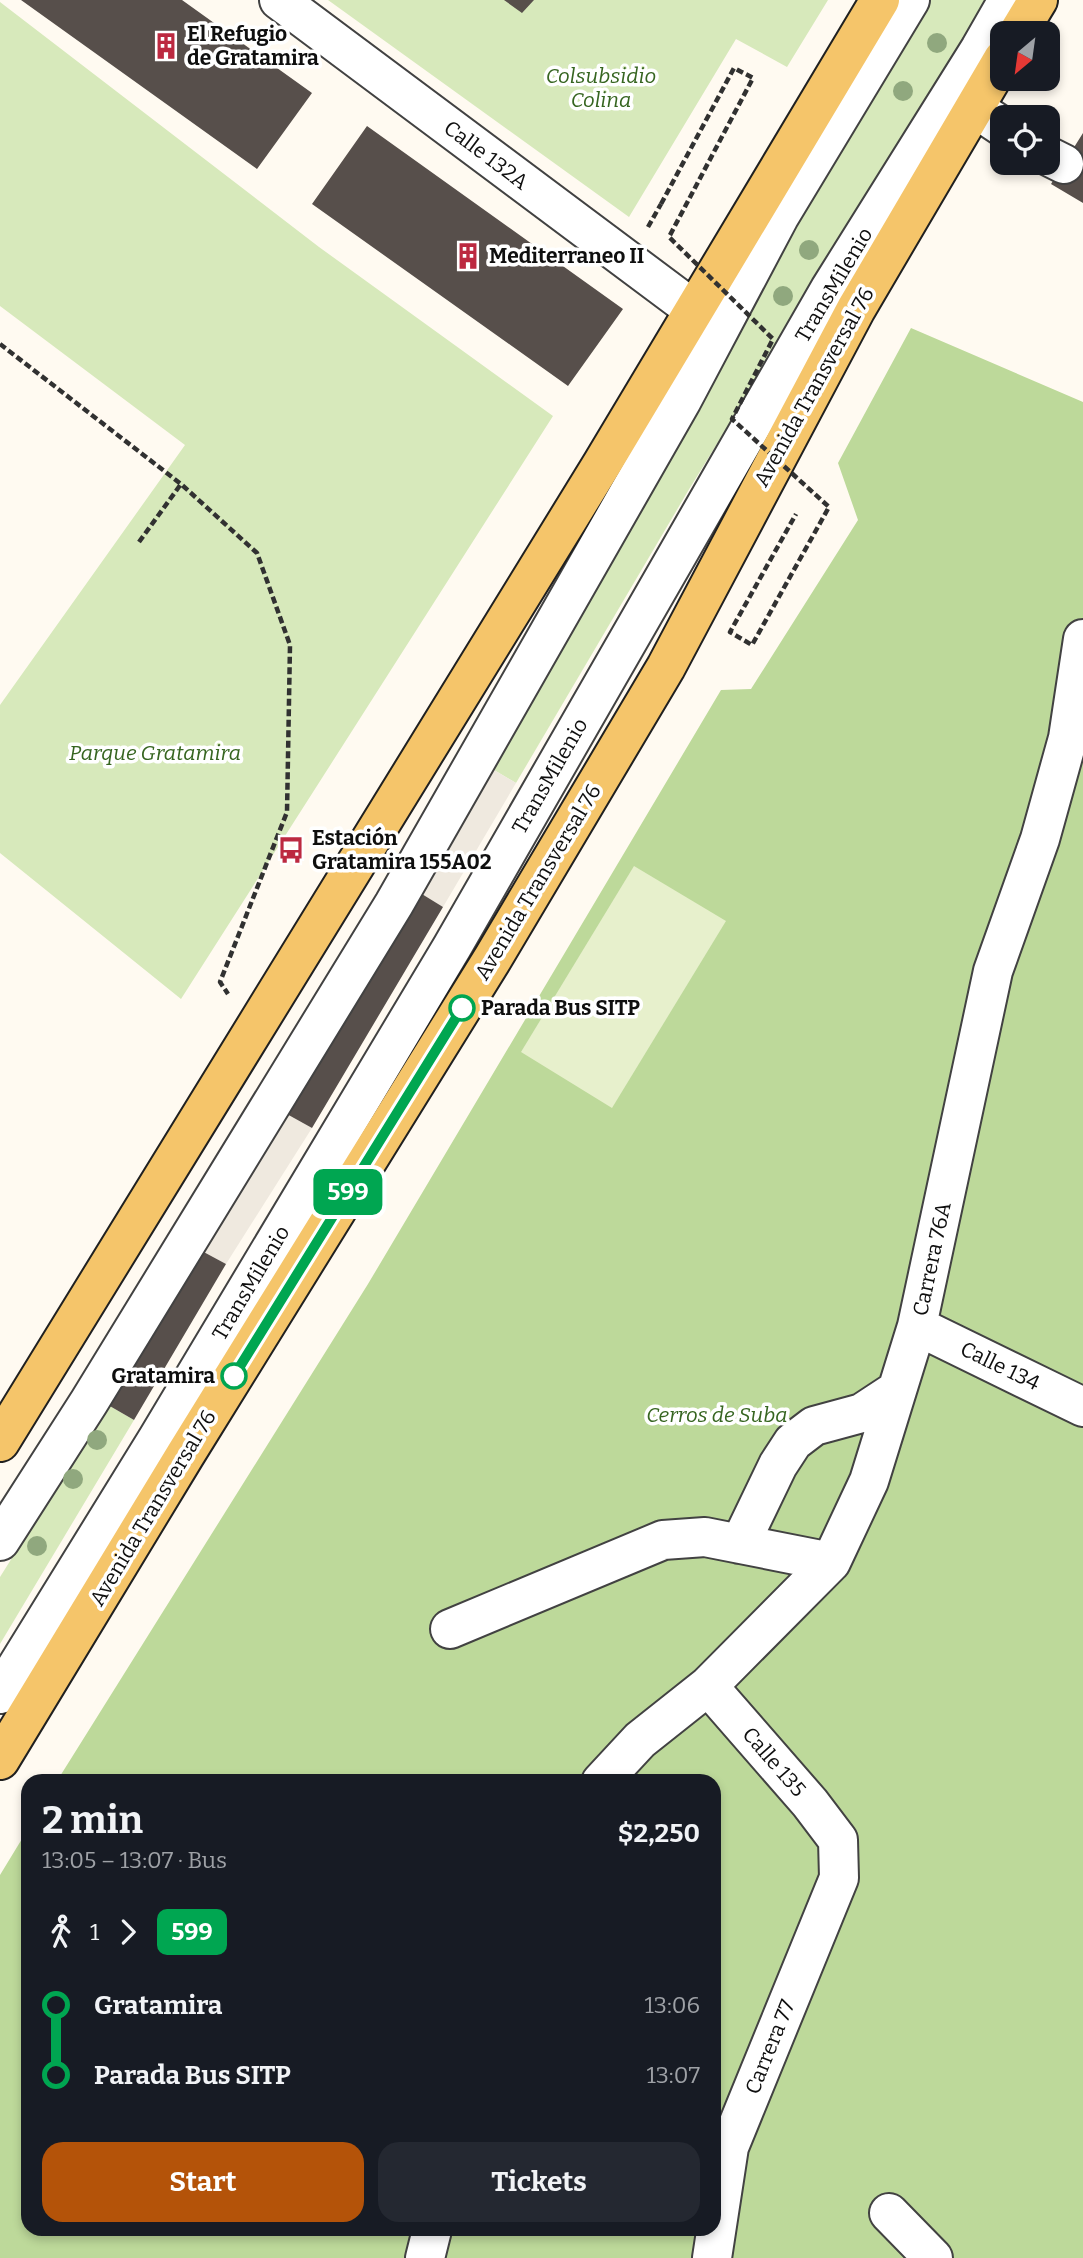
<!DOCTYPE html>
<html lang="en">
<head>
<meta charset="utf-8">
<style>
	:root { --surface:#171b24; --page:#242831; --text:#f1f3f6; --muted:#9ea1a6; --accent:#b45309 }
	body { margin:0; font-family:Bitter,serif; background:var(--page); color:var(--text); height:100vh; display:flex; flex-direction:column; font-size:26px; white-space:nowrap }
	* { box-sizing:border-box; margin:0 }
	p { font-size:23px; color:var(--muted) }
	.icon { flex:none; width:38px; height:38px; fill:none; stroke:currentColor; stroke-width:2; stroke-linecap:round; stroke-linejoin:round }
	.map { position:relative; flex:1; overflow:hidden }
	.sheet { position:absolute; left:21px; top:1774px; width:700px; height:462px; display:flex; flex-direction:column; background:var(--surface); border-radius:21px; box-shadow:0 4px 10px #0003 }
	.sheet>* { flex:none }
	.badge { padding:0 14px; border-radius:10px; font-size:24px; line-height:46px }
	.needle { width:46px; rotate:209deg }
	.controls { position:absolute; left:990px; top:21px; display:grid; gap:14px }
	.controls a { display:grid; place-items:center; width:70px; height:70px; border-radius:14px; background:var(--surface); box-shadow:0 4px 10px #0003; font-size:35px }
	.map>.badge { position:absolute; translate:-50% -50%; box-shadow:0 0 0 4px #fff }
	.legs { display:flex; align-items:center; gap:10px; height:77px; padding:0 21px; font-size:23px }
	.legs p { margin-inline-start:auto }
	.headline { display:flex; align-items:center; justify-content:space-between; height:119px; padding:0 21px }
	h1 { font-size:38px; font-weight:700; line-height:52px }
	.primary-button { display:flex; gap:14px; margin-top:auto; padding:14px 21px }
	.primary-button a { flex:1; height:80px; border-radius:21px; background:var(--accent); color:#fff; font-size:28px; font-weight:700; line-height:80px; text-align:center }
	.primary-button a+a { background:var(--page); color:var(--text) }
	ul { padding:0 21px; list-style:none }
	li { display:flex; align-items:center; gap:24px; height:70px; font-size:26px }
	li i { display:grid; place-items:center; width:10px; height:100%; margin:0 9px; background:currentColor }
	li i::after { content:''; width:18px; height:18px; margin:-9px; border:5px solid; border-radius:50%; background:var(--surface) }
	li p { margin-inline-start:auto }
	li:first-child i { background:linear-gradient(#0000 50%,currentColor 0) }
	li:last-child i { background:linear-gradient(currentColor 50%,#0000 0) }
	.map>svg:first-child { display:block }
</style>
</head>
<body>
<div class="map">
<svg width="1083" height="2258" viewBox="0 0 1083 2258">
	<rect width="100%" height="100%" fill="#fffaf1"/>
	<path fill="#d7e9bb" d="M328 0H828L787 67 736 39 629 217Z
		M922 0H994L839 245 688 491 516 783 494 770 628 504Z
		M0 2 319 247 553 416 181 999 0 853V705L185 445 0 306Z
		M108 1405 134 1420 0 1644V1577Z"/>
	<path fill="#bdd99a" d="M911 328 1083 402V2258H0V1875L28 1829V2230H714V1782L57 1781 368 1284 721 690 751 689 858 520 838 463Z"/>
	<path fill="#e7f0cc" d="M634 866 726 921 612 1108 521 1052Z"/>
	<path fill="#efe9df" d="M494 770 516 783 443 907 417 891Z
		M285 1113 312 1128 226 1264 200 1250Z"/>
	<path fill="#574f4b" d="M21 0H182L312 93 257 169Z
		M504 0H534L522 13Z
		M367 126 623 309 568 386 312 204Z
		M1083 133V203L1051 184Z
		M417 891 443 907 312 1128 285 1113Z
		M200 1250 226 1264 134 1420 108 1405Z"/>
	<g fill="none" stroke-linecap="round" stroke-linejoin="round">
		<defs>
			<path id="minor" d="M279 0 694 310
				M973 107 1003 127
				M1048 156 1064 164
				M917 1326 1083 1407
				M0 1541 89 1402 394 904 682 400 779 217 910 0
				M740 1544 778 1465 793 1442 814 1426 862 1413 897 1390
				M450 1629 663 1540 705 1537 831 1562
				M708 1686 810 1803 838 1840 839 1878 729 2147 712 2258
				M0 1694 158 1438 452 947 830 289 980 49 1008 0
				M601 1782 640 1740 708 1686 831 1562 869 1481 917 1326 993 971 1040 839 1068 738 1083 639
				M889 2213 933 2258
				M425 2258 432 2230"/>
			<path id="major" d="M1018 33 1038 0
				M0 1442 602 464 880 0
				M0 1760 185 1455 493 958 666 667 856 309 1003 59"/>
		</defs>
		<use href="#minor" stroke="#424242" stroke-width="42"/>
		<use href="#major" stroke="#202020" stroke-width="42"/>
		<path stroke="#313131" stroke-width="4.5" stroke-dasharray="7 3.5" stroke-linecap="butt" d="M648 227 661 204
			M0 344 181 484 257 553 290 645 287 812 220 982 228 994
			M139 542 181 484"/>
		<use href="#minor" stroke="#fff" stroke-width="38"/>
		<use href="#major" stroke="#f5c56a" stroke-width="38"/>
		<path stroke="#313131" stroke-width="4.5" stroke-dasharray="7 3.5" stroke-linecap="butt" d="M661 204 734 68 753 78 669 237 773 339 732 419 829 507 752 645 730 632 796 514"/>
	</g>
	<g fill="#90a87e">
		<circle cx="937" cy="43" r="10"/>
		<circle cx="903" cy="91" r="10"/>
		<circle cx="809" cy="250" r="10"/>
		<circle cx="783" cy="296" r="10"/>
		<circle cx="97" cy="1440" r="10"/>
		<circle cx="73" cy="1479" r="10"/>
		<circle cx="37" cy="1546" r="10"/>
	</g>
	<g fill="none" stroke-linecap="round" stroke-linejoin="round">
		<defs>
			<path id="line-1" d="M234 1376 462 1008"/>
		</defs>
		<use href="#line-1" stroke="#fff" stroke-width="16"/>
		<use href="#line-1" stroke="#00a651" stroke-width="10"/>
	</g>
	<defs>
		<symbol id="building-bare" viewBox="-9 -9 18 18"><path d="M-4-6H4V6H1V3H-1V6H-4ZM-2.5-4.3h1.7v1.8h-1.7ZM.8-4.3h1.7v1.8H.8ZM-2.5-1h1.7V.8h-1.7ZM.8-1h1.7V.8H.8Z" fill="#bc2940" stroke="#fff" stroke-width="2.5" paint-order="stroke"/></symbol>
		<symbol id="bus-bare" viewBox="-9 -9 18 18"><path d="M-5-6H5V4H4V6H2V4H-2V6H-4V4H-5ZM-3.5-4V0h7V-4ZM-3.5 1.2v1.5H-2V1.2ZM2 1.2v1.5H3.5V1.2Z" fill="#bc2940" stroke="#fff" stroke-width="2.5" paint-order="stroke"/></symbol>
	</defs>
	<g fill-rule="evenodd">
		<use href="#building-bare" x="147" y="27" width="38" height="38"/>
		<use href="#building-bare" x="449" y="237" width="38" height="38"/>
		<use href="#bus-bare" x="272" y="831" width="38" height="38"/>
	</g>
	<g fill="#fff" stroke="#00a651" stroke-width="3.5">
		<circle cx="462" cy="1008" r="12"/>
		<circle cx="234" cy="1376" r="12"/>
	</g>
	<g text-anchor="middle" stroke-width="7" stroke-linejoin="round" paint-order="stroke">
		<g font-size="21" font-weight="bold" fill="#0f0f0f" stroke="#fff" text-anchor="start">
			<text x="187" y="41">El Refugio<tspan x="187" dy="24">de Gratamira</tspan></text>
			<text x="489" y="263">Mediterraneo II</text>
			<text x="312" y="845">Estación<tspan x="312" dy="24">Gratamira 155A02</tspan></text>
		</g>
		<g font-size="21" font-style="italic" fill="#366520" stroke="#fff">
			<text x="601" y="83">Colsubsidio<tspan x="601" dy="24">Colina</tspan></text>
			<text x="155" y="760">Parque Gratamira</text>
			<text x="717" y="1422">Cerros de Suba</text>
		</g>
		<g font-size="21" fill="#0f0f0f" stroke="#fff">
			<text transform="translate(486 155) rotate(37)" y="7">Calle 132A</text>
			<text transform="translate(834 285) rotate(-59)" y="7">TransMilenio</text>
			<text transform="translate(814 387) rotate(-61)" y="7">Avenida Transversal 76</text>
			<text transform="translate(550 776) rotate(-60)" y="7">TransMilenio</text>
			<text transform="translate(538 882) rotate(-59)" y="7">Avenida Transversal 76</text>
			<text transform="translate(932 1259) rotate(-78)" y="7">Carrera 76A</text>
			<text transform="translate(251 1283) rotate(-59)" y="7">TransMilenio</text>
			<text transform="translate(1000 1366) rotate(26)" y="7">Calle 134</text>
			<text transform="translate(153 1508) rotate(-59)" y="7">Avenida Transversal 76</text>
			<text transform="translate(774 1762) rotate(49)" y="7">Calle 135</text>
			<text transform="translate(770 2047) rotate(-68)" y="7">Carrera 77</text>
		</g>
		<g font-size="21" font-weight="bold" fill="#0f0f0f" stroke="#fff" text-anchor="start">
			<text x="481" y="1015">Parada Bus SITP</text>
			<text x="215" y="1383" text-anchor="end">Gratamira</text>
		</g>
	</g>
</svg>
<div class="controls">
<a><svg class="needle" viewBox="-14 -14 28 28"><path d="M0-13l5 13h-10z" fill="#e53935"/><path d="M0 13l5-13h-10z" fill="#9ea1a6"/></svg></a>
<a><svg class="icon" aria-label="locate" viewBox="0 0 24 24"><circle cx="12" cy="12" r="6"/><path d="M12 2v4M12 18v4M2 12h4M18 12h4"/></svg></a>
</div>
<b class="badge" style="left:348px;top:1192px;background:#00a651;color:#fff">599</b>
<section class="sheet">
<div class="headline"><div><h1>2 min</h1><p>13:05 – 13:07 · Bus</p></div><b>$2,250</b></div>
<div class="legs"><svg class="icon" aria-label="walk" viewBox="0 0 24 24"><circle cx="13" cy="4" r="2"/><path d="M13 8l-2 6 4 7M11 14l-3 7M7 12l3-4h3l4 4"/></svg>1<svg class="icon" aria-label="forward" viewBox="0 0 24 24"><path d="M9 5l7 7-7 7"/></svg><b class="badge" style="background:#00a651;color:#fff">599</b></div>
<ul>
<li><i style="color:#00a651"></i><b>Gratamira</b><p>13:06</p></li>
<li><i style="color:#00a651"></i><b>Parada Bus SITP</b><p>13:07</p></li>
</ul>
<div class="primary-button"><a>Start</a><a>Tickets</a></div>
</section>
</div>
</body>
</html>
